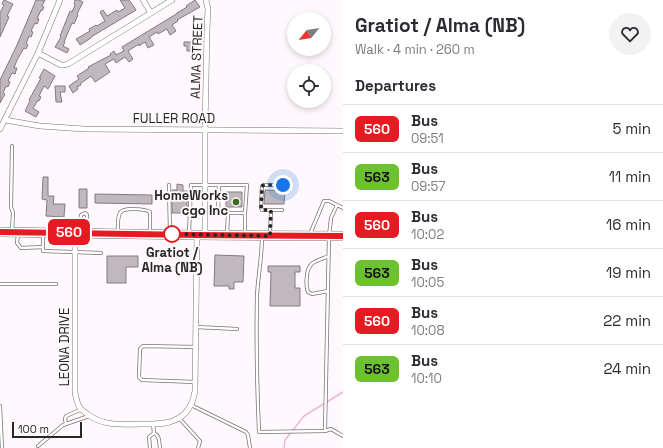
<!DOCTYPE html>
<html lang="en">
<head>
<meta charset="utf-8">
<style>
	:root { --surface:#fff; --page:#f2f2f3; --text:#2b2b33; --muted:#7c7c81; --line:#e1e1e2 }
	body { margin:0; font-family:"Space Grotesk",sans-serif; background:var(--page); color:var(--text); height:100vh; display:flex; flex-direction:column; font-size:15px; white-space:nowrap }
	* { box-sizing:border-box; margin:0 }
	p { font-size:13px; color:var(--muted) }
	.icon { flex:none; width:22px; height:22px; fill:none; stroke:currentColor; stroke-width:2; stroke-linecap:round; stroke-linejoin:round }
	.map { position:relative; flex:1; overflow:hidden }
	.panel { display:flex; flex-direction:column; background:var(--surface); width:320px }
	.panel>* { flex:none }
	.badge { padding:0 8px; border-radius:6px; font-size:14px; line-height:26px }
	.needle { width:26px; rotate:240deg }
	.controls { position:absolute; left:287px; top:12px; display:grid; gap:8px }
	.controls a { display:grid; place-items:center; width:44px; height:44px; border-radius:50%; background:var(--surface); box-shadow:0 2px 6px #0003; font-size:20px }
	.scale { position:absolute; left:12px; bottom:10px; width:70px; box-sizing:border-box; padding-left:4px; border:2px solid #292628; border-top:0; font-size:11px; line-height:14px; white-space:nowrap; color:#292628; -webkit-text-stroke:3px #fff8fc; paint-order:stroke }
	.you { position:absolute; width:20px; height:20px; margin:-10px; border:3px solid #fff; border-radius:50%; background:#1a73e8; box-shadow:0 0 0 6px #1a73e833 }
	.map>.badge { position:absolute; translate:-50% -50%; box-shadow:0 0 0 2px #fff }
	h2 { padding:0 12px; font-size:15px; line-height:36px }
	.round { display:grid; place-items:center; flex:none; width:42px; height:42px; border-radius:21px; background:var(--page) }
	.headline { display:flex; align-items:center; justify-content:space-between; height:68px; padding:0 12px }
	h1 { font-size:19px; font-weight:700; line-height:30px }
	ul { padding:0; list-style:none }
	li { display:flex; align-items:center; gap:12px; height:48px; padding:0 12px; border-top:1px solid var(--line) }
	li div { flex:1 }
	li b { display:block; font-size:15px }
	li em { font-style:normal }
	li .badge { min-width:44px; font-weight:700; text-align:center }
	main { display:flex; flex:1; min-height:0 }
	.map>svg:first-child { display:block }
</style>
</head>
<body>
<main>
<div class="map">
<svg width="343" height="448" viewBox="0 0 343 448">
	<rect width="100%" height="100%" fill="#fff8fc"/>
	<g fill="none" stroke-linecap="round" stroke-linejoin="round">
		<path stroke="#edb7da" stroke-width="1.5" d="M284 448 285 440 304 416 343 392"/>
	</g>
	<path fill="#bfb8bc" stroke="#817b7f" d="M4 0 13 4 7 16 9 17 0 37V13L4 5 2 4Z
		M36 0H45L42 6 44 7 42 11 41 10 37 19H39L37 24 35 23 31 31 33 32 31 37 29 36 26 44 28 45 26 49 24 48 17 60 14 68H17L15 74 12 73 8 81 10 82 8 87 6 86 3 93 5 94 0 103V80L17 45Z
		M75 0H79L83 2 77 14 78 15 74 24 72 23 64 42H65L63 46 69 49 67 53 55 47 61 37 60 36 70 11 72 12 75 5 74 4Z
		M120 0H129L136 10 91 37V38L80 45 76 39 90 31 89 29 96 25 97 26 105 21 100 12 103 10 107 16 117 10 118 12 125 8Z
		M195 0 200 7 177 20 178 21 172 25 176 31 170 35 167 29 158 34 157 32 149 37 154 45 148 48 145 42 139 46V44L128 51 133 59 129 62 125 57 116 63 114 59 105 64 110 72 95 82 91 76 80 84 81 85 77 87 78 89 73 93 69 86 79 79 77 76 89 68 88 67 111 55 110 54 114 51 116 55 124 51 122 47 178 13H177L187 7 186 6Z
		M184 42H194L195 51H187V46H184Z
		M44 69 55 76 48 89 44 86 39 96 41 97 39 101 38 100 33 108 39 112 36 117 25 111 30 101 29 100 41 78H39Z
		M55 86H65V92H60L62 102H56Z
		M43 177H48V196H54L53 204H65L64 217 46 216 47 200 42 199Z
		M177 184 183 185V191H187V213H172V190H177Z
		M79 189H87V208H79Z
		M265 190 285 191 284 204H264Z
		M226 192H242V207H226Z
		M95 194 152 195V204L95 203Z
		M215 255 244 256 243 282H234V289H229V286H214Z
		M107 256H138V267H126V283H107Z
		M268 266H300V272H295V288H300V306H270L271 272H268Z"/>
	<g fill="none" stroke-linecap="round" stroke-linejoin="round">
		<defs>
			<path id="service" d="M169 185 170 234
				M219 185 218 213H245
				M271 210H282
				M12 231 13 213 11 207 12 146
				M80 231 81 215 85 213 87 215V232
				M118 232C118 227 117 218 120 213 123 207 146 209 150 212V234
				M270 233 271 210H262L261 208 262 186 264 185H283
				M18 234 17 243 21 248 43 247
				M189 234 191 185H247L245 213V235
				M310 234 324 201H329L343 208
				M43 235V251L101 253
				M227 235 228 213
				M262 237C262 257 258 276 257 296 256 341 257 386 259 432L325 431 331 429 343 436
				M0 284H56
				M328 291 312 294 308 292C306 286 306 282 307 276 308 261 317 261 329 256
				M196 327 237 329
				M195 382 142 380 139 377 140 349 143 346 196 347
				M191 405 246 432 248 435 250 448
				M0 406 2 448
				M179 418 200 441 198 448
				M66 424 65 419 66 416 80 410
				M153 424 154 433C160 436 159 442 160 448
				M325 431 329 236 331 218 337 205
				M38 446 63 425 89 416
				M150 448 149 437 154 433"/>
			<path id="minor" d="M143 0 151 13
				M38 53 61 65H65L68 64 172 0
				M5 120 40 126 84 129 343 131
				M0 129 38 53 60 0
				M75 233V392C76 398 77 405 81 409 82 410 86 413 86 413 103 427 121 424 142 424 153 424 165 425 175 420 187 415 193 403 195 391L197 235
				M205 235V129L207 29 208 9 206 0"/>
			<path id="primary" d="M0 232 197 235 343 236"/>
		</defs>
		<use href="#service" stroke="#787276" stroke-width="4"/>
		<use href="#minor" stroke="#787276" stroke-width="6"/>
		<use href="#primary" stroke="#787276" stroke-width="10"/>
		<use href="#service" stroke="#fff" stroke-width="2.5"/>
		<use href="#minor" stroke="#fff" stroke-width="5"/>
		<use href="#primary" stroke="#fff" stroke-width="8"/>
	</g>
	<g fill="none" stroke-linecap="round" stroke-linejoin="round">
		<defs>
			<path id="line" d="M0 232 197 235 343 236"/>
		</defs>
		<use href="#line" stroke="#fff" stroke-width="9"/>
		<use href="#line" stroke="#e51a23" stroke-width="6"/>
		<path stroke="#292628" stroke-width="4" stroke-dasharray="0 7.2" d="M172 234 270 236 271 210H262L261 208 262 186 264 185H283"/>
	</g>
	<circle fill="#3e6723" stroke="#fff8fc" stroke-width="1.5" cx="236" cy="202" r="4"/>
	<circle fill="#fff" stroke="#e51a23" stroke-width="2" cx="172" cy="234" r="8"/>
	<g text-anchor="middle" stroke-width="3.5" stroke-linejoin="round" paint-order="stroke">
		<g font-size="13" fill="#292628" stroke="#fff8fc">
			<text transform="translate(196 57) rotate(-88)" y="5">ALMA STREET</text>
			<text x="174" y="123">FULLER ROAD</text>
			<text transform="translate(64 347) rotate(-90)" y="5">LEONA DRIVE</text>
		</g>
		<g font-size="13" font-weight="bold" fill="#292628" stroke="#fff8fc" text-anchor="end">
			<text x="228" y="200">HomeWorks<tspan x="228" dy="15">cgo Inc</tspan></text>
		</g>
		<g font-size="13" font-weight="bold" fill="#292628" stroke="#fff8fc">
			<text x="172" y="257">Gratiot /<tspan x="172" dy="15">Alma (NB)</tspan></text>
		</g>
	</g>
</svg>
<div class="controls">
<a><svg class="needle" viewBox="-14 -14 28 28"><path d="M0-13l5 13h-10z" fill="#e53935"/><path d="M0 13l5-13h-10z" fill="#7c7c81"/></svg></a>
<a><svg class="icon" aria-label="locate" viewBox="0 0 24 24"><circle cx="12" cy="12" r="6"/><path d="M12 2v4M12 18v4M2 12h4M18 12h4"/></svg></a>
</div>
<div class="scale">100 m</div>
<div class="you" style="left:283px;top:185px"></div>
<b class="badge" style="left:69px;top:232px;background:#e51a23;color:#fff">560</b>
</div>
<section class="panel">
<div class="headline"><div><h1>Gratiot / Alma (NB)</h1><p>Walk · 4 min · 260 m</p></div><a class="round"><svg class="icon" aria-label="heart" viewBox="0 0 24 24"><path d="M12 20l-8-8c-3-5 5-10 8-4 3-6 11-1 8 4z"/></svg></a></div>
<h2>Departures</h2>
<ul>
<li><span class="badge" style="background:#e51a23;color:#fff">560</span><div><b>Bus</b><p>09:51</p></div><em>5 min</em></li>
<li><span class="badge" style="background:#6dc02e;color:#111">563</span><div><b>Bus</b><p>09:57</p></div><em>11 min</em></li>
<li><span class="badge" style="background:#e51a23;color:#fff">560</span><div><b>Bus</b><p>10:02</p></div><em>16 min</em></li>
<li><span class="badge" style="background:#6dc02e;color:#111">563</span><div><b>Bus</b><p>10:05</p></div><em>19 min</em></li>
<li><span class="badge" style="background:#e51a23;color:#fff">560</span><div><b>Bus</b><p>10:08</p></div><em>22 min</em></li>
<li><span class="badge" style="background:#6dc02e;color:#111">563</span><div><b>Bus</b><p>10:10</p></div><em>24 min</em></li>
</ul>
</section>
</main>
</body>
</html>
